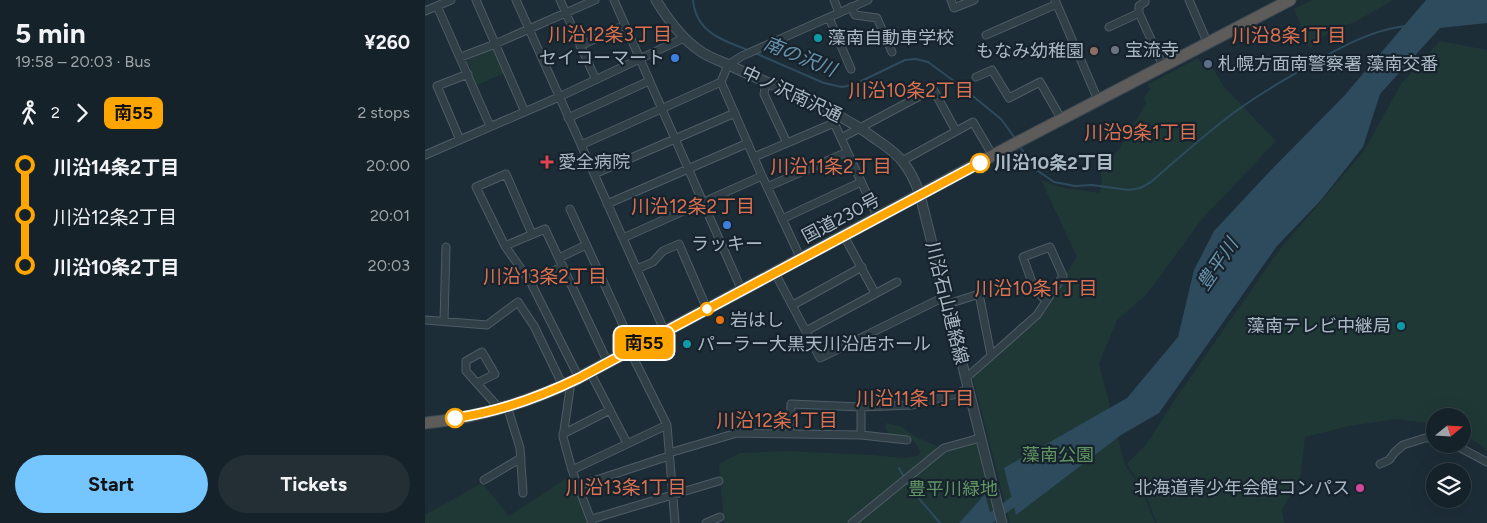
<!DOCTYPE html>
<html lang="en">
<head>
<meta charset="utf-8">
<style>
	:root { --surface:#162229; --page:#232f35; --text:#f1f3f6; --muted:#9ea4a8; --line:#353f46; --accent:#75c5ff }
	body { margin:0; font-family:Figtree,"Noto Sans JP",sans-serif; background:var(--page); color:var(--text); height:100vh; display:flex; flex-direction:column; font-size:19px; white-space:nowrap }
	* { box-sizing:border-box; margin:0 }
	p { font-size:16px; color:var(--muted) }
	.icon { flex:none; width:28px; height:28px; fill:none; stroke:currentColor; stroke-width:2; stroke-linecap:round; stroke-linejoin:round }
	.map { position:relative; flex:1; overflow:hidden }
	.sheet { display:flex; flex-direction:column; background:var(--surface); width:425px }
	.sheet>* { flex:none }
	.badge { padding:0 10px; border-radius:8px; font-size:18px; line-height:32px }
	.needle { width:32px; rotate:72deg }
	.controls { position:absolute; left:1001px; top:408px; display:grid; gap:10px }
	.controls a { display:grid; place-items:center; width:45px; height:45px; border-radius:50%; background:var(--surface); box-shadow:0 5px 20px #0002,0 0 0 1px var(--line); font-size:25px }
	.map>.badge { position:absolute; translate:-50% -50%; box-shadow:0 0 0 2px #fff }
	.legs { display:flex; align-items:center; gap:8px; height:55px; padding:0 15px; font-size:16px }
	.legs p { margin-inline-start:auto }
	.overview { display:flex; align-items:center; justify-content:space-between; height:85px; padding:0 15px }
	h1 { font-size:28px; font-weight:700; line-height:38px }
	.cta { display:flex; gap:10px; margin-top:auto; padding:10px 15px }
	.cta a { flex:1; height:58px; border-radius:30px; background:var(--accent); color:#111; font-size:20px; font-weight:700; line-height:58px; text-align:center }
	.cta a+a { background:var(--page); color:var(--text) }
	ul { padding:0 15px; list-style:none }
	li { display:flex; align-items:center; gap:18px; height:50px; font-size:19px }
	li i { display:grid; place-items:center; width:8px; height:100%; margin:0 6px; background:currentColor }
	li i::after { content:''; width:12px; height:12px; margin:-6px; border:4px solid; border-radius:50%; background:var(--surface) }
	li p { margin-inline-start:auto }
	li:first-child i { background:linear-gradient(#0000 50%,currentColor 0) }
	li:last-child i { background:linear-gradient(currentColor 50%,#0000 0) }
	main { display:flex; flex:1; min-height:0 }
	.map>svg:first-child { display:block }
</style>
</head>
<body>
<main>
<section class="sheet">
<div class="overview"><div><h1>5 min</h1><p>19:58 – 20:03 · Bus</p></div><b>¥260</b></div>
<div class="legs"><svg class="icon" aria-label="walk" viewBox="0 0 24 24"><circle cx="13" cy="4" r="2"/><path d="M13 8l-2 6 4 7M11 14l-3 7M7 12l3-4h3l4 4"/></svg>2<svg class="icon" aria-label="forward" viewBox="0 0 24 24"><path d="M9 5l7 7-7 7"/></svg><b class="badge" style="background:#ffa500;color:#111">南55</b><p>2 stops</p></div>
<ul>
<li><i style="color:#ffa500"></i><b>川沿14条2丁目</b><p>20:00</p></li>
<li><i style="color:#ffa500"></i><span>川沿12条2丁目</span><p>20:01</p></li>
<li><i style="color:#ffa500"></i><b>川沿10条2丁目</b><p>20:03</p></li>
</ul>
<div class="cta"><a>Start</a><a>Tickets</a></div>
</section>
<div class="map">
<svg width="1062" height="523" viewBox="0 0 1062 523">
	<rect width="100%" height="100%" fill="#1d2d37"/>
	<path fill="#1f3836" d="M887 0H968L932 21 904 32 885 48 869 9Z
		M1015 41 1062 50V450L1038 433V416H1010V424L971 419 924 426 880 437 876 474 857 510 859 523H732L718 488 702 464 722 443 751 398 855 249 939 151 976 84Z
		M69 48 79 73 52 85 42 62 43 59Z
		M773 58 781 71 788 68 799 87 851 141 777 219 721 295 692 320 674 364 700 465 717 489 730 523H585L547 374 595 332 634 285 652 257 616 180 639 188 675 193 677 178 674 164 693 151 721 103 719 98 726 88 722 85Z
		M461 423 477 427 491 437 514 447 510 452 422 523H299L294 464 315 453 361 451 446 455 479 458 493 456 495 451 488 440 464 434 460 427Z
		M551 441 571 523H431L519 450Z
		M146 475 165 523H0V515L57 483 84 516Z"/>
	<path fill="#2d4b5d" d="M1001 0H1062V23L1015 28 955 94 938 147 896 200 852 246 734 413 696 435 591 515 579 468 702 398 753 337 769 270 789 231 848 168 919 96Z
		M560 494 568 523H534L537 520Z"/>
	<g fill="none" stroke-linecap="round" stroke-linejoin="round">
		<path stroke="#2d4b5d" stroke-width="2" d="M268 0C271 32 296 40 323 50
			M330 53 399 83 417 87 428 85 480 60 491 59 503 62 533 84 576 119 590 138
			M595 147 613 171 629 182 650 186 667 185 704 190 715 188 726 182C755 157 783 131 814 109 837 92 861 79 885 65 914 48 946 30 980 26
			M474 468 485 488 515 523"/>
		<path stroke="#2d4b5d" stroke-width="10" d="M559 523 599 494"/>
		<defs>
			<path id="minor" d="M51 0 100 112
				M91 0 240 332
				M135 0 171 80
				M189 0 317 291
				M409 0 414 13
				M526 0 529 8 549 0
				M630 0 673 100
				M720 0V2L714 6V13L738 66
				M764 0 783 44
				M12 6 65 126
				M426 7 430 15 452 18 467 52
				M0 11 26 0
				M404 18 426 69
				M684 27 714 13
				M561 35 632 4
				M155 46 200 25
				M36 57 70 44 170 0
				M551 77 567 70 584 98 615 82 637 120
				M341 83 339 94 362 143
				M143 118 224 81
				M416 138 508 89 531 131
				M35 140 12 86 43 74
				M156 145 296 82
				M0 155 134 97 259 38
				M329 157 409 123 453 218
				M477 161 548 122 568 156
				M169 174 310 113
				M342 187 422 152
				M182 204 323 143
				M145 209 209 349
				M357 219 436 182
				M107 234 81 174 51 187 80 246 106 283 154 378
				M419 236 450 293
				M198 238 337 176
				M80 246 120 229 183 363
				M134 258 161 245
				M376 259 337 176 296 82 303 65 317 56 443 0
				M212 269 228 262 238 251 254 244 282 309
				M350 273 395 358 521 296
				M106 283 138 266
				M523 304 554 294 566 355
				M368 305 437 267
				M0 320 62 325 93 302 109 326 138 386
				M19 321 21 247
				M381 331 472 282
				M205 351 242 425 250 523
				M165 372 202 443
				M541 378 612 315 638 276 625 247 598 257 609 288 621 301
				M146 382 138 437 147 470 167 523
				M52 383 70 374 57 352 41 361V371L74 408
				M82 406 95 448 98 493
				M436 407V435
				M138 434 185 410
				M365 434 366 404 436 407 487 405 528 395 543 389
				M1028 444 1062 462
				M244 453 312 433 436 435 482 440
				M955 464 964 460 970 452 978 445 1000 438H1010
				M147 470 242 425
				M59 480 96 458
				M153 486 244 456
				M167 519 294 481
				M281 523 295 517
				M427 523 519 448 555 438"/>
			<path id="tertiary" d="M231 0C243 20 256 38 275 51 285 58 296 61 306 66 356 90 408 107 452 140 461 146 471 153 478 162 486 172 491 183 495 195L577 523"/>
			<path id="trunk" d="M0 423C50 418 100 403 146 382L589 144 865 0"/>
		</defs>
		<use href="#minor" stroke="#4e5c66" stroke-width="9"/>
		<use href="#tertiary" stroke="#4e5c66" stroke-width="11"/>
		<use href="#trunk" stroke="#3c4952" stroke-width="13"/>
		<use href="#minor" stroke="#313f47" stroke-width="7"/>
		<use href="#tertiary" stroke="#313f47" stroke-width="9"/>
		<use href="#trunk" stroke="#5e5c5a" stroke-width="11"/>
	</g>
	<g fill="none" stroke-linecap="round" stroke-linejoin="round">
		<defs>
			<path id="line-1" d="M30 418C73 412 115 397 154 378L555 163"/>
		</defs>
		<use href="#line-1" stroke="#fff" stroke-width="11"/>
		<use href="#line-1" stroke="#ffa500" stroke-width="8"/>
	</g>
	<g fill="#0f9aa8" stroke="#17232c" stroke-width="2">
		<circle cx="393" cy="38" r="5"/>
		<circle cx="976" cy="326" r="5"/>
		<circle cx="262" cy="344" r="5"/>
	</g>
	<circle fill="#6b7280" stroke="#17232c" stroke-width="2" cx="690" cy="50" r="5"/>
	<circle fill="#8d6e63" stroke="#17232c" stroke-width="2" cx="669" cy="51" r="5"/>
	<g fill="#3f7fe0" stroke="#17232c" stroke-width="2">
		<circle cx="250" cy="58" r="5"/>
		<circle cx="302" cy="225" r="5"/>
	</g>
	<circle fill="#5c6f8a" stroke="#17232c" stroke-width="2" cx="783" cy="64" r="5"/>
	<path fill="#e0444e" stroke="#17232c" stroke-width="2" d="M119.5 154.5h5v5h5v5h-5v5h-5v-5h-5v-5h5z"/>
	<g fill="#fff" stroke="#ffa500" stroke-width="2.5">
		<circle cx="555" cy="163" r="9"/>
		<circle cx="282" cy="309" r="6"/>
		<circle cx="30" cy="418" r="9"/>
	</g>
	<circle fill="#e8710a" stroke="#17232c" stroke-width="2" cx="295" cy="320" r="5"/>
	<circle fill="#d1479c" stroke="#17232c" stroke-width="2" cx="935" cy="488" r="5"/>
	<g text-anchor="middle" stroke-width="4.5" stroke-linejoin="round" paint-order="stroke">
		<g font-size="18" fill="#aabac5" stroke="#17232c" text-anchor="start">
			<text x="403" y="44">藻南自動車学校</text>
			<text x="700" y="56">宝流寺</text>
			<text x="659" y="57" text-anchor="end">もなみ幼稚園</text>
			<text x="240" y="64" text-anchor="end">セイコーマート</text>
			<text x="793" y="70">札幌方面南警察署 藻南交番</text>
			<text x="133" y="168">愛全病院</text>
			<text x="302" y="250" text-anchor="middle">ラッキー</text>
			<text x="305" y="326">岩はし</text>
			<text x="966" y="332" text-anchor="end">藻南テレビ中継局</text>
			<text x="272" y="350">パーラー大黒天川沿店ホール</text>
			<text x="925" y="494" text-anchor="end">北海道青少年会館コンパス</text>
		</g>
		<g font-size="18" fill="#aabac5" stroke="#17232c">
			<text transform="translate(367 94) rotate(25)" y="6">中ノ沢南沢通</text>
			<text transform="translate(416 218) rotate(-28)" y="6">国道230号</text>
			<text transform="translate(522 303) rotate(76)" y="6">川沿石山連絡線</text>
		</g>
		<g font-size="18" font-weight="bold" fill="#aabac5" stroke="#17232c" text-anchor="start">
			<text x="569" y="169">川沿10条2丁目</text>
		</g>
		<g font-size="18" fill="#619663" stroke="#17232c">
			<text x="633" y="461">藻南公園</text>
			<text x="528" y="495">豊平川緑地</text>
		</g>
		<g font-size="19" fill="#db7150" stroke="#17232c">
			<text x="185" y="41">川沿12条3丁目</text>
			<text x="864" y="42">川沿8条1丁目</text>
			<text x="486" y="97">川沿10条2丁目</text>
			<text x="716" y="139">川沿9条1丁目</text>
			<text x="406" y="173">川沿11条2丁目</text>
			<text x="268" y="213">川沿12条2丁目</text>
			<text x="120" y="283">川沿13条2丁目</text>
			<text x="611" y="295">川沿10条1丁目</text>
			<text x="490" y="405">川沿11条1丁目</text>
			<text x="352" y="427">川沿12条1丁目</text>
			<text x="201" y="494">川沿13条1丁目</text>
		</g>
		<g font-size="19" font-style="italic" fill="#6892ab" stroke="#17232c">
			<text transform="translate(375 56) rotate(22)" y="7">南の沢川</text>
			<text transform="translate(792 264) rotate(-56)" y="7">豊平川</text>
		</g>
	</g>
</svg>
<div class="controls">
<a><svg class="needle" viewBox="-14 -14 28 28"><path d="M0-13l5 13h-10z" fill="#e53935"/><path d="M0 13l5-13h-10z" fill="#9ea4a8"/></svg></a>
<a><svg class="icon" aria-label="layers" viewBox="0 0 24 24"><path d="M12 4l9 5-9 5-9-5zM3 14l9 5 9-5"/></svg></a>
</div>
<b class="badge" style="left:219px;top:343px;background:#ffa500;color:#111">南55</b>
</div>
</main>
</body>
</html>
